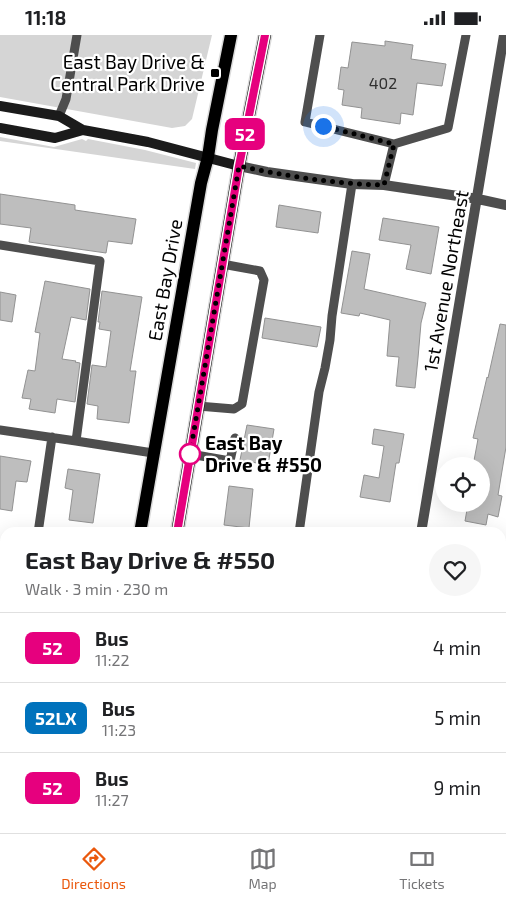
<!DOCTYPE html>
<html lang="en">
<head>
<meta charset="utf-8">
<style>
	:root { --surface:#fff; --page:#f6f6f6; --text:#202124; --muted:#757577; --line:#e0e0e0; --accent:#ea580c }
	body { margin:0; font-family:"Exo 2",sans-serif; background:var(--page); color:var(--text); height:100vh; display:flex; flex-direction:column; font-size:19px; white-space:nowrap }
	* { box-sizing:border-box; margin:0 }
	p { font-size:16px; color:var(--muted) }
	.icon { flex:none; width:28px; height:28px; fill:none; stroke:currentColor; stroke-width:2; stroke-linecap:round; stroke-linejoin:round }
	.map { position:relative; flex:1; overflow:hidden }
	.sheet { position:absolute; left:0px; top:492px; width:506px; height:306px; display:flex; flex-direction:column; background:var(--surface); border-radius:15px 15px 0 0; box-shadow:0 5px 20px #0002 }
	.sheet>* { flex:none }
	.badge { padding:0 10px; border-radius:8px; font-size:18px; line-height:32px }
	.tools { position:absolute; left:435px; top:422px; display:grid; gap:10px }
	.tools a { display:grid; place-items:center; width:55px; height:55px; border-radius:50%; background:var(--surface); box-shadow:0 5px 20px #0002; font-size:25px }
	.you { position:absolute; width:25px; height:25px; margin:-12px; border:4px solid #fff; border-radius:50%; background:#1a73e8; box-shadow:0 0 0 8px #1a73e833 }
	.map>.badge { position:absolute; translate:-50% -50%; box-shadow:0 0 0 2px #fff }
	.round { display:grid; place-items:center; flex:none; width:52px; height:52px; border-radius:26px; background:var(--page) }
	.summary { display:flex; align-items:center; justify-content:space-between; height:85px; padding:0 25px }
	h1 { font-size:24px; font-weight:700; line-height:38px }
	ul { padding:0; list-style:none }
	li { display:flex; align-items:center; gap:15px; height:70px; padding:0 25px; border-top:1px solid var(--line) }
	li div { flex:1 }
	li b { display:block; font-size:19px }
	li em { font-style:normal }
	li .badge { min-width:55px; font-weight:700; text-align:center }
	.status { display:flex; justify-content:space-between; align-items:center; height:35px; padding:0 25px; background:var(--surface); direction:ltr }
	.status svg { height:14px; fill:currentColor }
	.tab-bar { display:flex; justify-content:space-around; align-items:center; height:70px; border-top:1px solid var(--line); background:var(--surface); font-size:14px; color:var(--muted) }
	.tab-bar a { display:grid; justify-items:center; gap:2px }
	.tab-bar .active { color:var(--accent) }
	.map>svg:first-child { display:block }
</style>
</head>
<body>
<div class="status"><b>11:18</b><svg viewBox="0 0 49 12"><path d="M0 12V9h3v3zM5 12V6h3v6zM10 12V3h3v9zM15 12V0h3v12zM26 1h20v11H26zM47 4h2v5h-2z"/></svg></div>
<div class="map">
<svg width="506" height="798" viewBox="0 0 506 798">
	<rect width="100%" height="100%" fill="#fff"/>
	<path fill="#d5d5d5" d="M0 0H212L192 84 185 91 172 93 0 62Z
		M0 102 54 112 82 104 86 106 88 104 145 115 196 128 195 134 0 106Z"/>
	<path fill="#bebebe" stroke="#929292" d="M385 6 413 10 411 24 446 29 442 51 417 48 413 80 401 78 400 89 361 83 362 73 342 70 344 55 338 54 341 32 348 33 352 7 385 11Z
		M0 159 75 170V175L136 184 132 209 108 206 106 218 29 207 31 193 0 189Z
		M279 170 321 177 318 198 276 192Z
		M383 183 439 192 431 239 406 234 411 210 379 205Z
		M352 216 370 219 364 254 426 268 421 288 418 323 415 353 396 351 399 322 387 321 390 285 360 278 359 281 341 278Z
		M45 246 90 254 86 285 71 282 62 324 76 326 75 327 80 328 75 367 57 364 55 378 29 374 31 364 22 363 28 335 35 336 40 298 35 297Z
		M102 256 142 262 130 336H136L129 388 97 384 98 371 87 369 92 330 106 332 111 296 99 294 100 287H98Z
		M0 257 16 260 12 287 0 285Z
		M265 283 321 292 317 312 262 303Z
		M500 289 506 290V412L498 460 502 461 498 482 488 479 486 490 465 486 468 469H481V431H473L478 404 473 403 487 342 488 343Z
		M247 390 274 394 268 430 240 425Z
		M374 394 404 399 399 428H396L390 467 360 462 364 440 379 443 384 411 372 409Z
		M0 421 31 426 27 447 16 446 12 476 0 474Z
		M68 434 100 439 93 488 69 485 73 455 65 453Z
		M229 451 253 454 249 493 224 490Z"/>
	<g fill="none" stroke-linecap="round" stroke-linejoin="round">
		<defs>
			<path id="primary" d="M140 498 201 148 208 122 212 95 231 0
				M177 498 239 131 265 0
				M89 798V794
				M126 798 127 794"/>
		</defs>
		<use href="#primary" stroke="#dbdbdb" stroke-width="15"/>
		<path stroke="#4e4e4e" stroke-width="9" d="M320 0 305 87 394 109
			M59 81 66 64 77 0
			M384 150 394 109 448 93 466 0
			M0 210 100 226 76 406 153 418
			M198 371 234 374 242 369 264 245 260 236 222 229
			M0 395 76 406
			M190 419 230 426 235 403
			M38 498 52 402
			M299 498 319 357 325 333 330 305 332 281 352 149
			M0 703 5 704
			M501 785 506 757
			M184 794 185 798
			M43 798 44 794
			M245 798 246 794
			M499 798 500 794"/>
		<path stroke="#4e4e4e" stroke-width="10" d="M239 131 267 137 352 149 384 150 478 164 506 170
			M421 498 504 0
			M501 690 506 691
			M371 798 372 794"/>
		<path stroke="#1b1b1b" stroke-width="10" d="M0 71 59 81 83 95 148 107 239 131
			M0 93 55 103 83 95"/>
		<use href="#primary" stroke="#000" stroke-width="12"/>
	</g>
	<g fill="none" stroke-linecap="round" stroke-linejoin="round">
		<defs>
			<path id="line" d="M177 498 239 131 265 0"/>
		</defs>
		<use href="#line" stroke="#fff" stroke-width="11"/>
		<use href="#line" stroke="#e6007e" stroke-width="8"/>
		<path stroke="#000" stroke-width="5" stroke-dasharray="0 9" d="M190 419 239 131C286 141 335 149 384 150L394 109 323 91"/>
	</g>
	<rect fill="#000" stroke="#fff" stroke-width="2" x="210" y="33" width="10" height="10" rx="2.5"/>
	<circle fill="#fff" stroke="#e6007e" stroke-width="2.5" cx="190" cy="419" r="10"/>
	<g text-anchor="middle" stroke-width="4.5" stroke-linejoin="round" paint-order="stroke">
		<g font-size="16" fill="#303030">
			<text x="383" y="54">402</text>
		</g>
		<g font-size="19" fill="#000" stroke="#fff" text-anchor="end">
			<text x="205" y="34">East Bay Drive &amp;<tspan x="205" dy="22">Central Park Drive</tspan></text>
		</g>
		<g font-size="19" fill="#000" stroke="#fff">
			<text transform="translate(165 245) rotate(-80)" y="7">East Bay Drive</text>
			<text transform="translate(446 246) rotate(-80)" y="7">1st Avenue Northeast</text>
		</g>
		<g font-size="19" font-weight="bold" fill="#000" stroke="#fff" text-anchor="start">
			<text x="205" y="415">East Bay<tspan x="205" dy="22">Drive &amp; #550</tspan></text>
		</g>
	</g>
</svg>
<div class="tools">
<a><svg class="icon" aria-label="locate" viewBox="0 0 24 24"><circle cx="12" cy="12" r="6"/><path d="M12 2v4M12 18v4M2 12h4M18 12h4"/></svg></a>
</div>
<div class="you" style="left:323px;top:91px"></div>
<b class="badge" style="left:245px;top:99px;background:#e6007e;color:#fff">52</b>
<section class="sheet">
<div class="summary"><div><h1>East Bay Drive &amp; #550</h1><p>Walk · 3 min · 230 m</p></div><a class="round"><svg class="icon" aria-label="heart" viewBox="0 0 24 24"><path d="M12 20l-8-8c-3-5 5-10 8-4 3-6 11-1 8 4z"/></svg></a></div>
<ul>
<li><span class="badge" style="background:#e6007e;color:#fff">52</span><div><b>Bus</b><p>11:22</p></div><em>4 min</em></li>
<li><span class="badge" style="background:#0072bc;color:#fff">52LX</span><div><b>Bus</b><p>11:23</p></div><em>5 min</em></li>
<li><span class="badge" style="background:#e6007e;color:#fff">52</span><div><b>Bus</b><p>11:27</p></div><em>9 min</em></li>
</ul>
</section>
</div>
<nav class="tab-bar">
<a class="active"><svg class="icon" aria-label="directions" viewBox="0 0 24 24"><path d="M12 3l9 9-9 9-9-9zM9 14v-3h6M13 9l2 2-2 2"/></svg>Directions</a>
<a><svg class="icon" aria-label="map" viewBox="0 0 24 24"><path d="M3 6l6-2 6 2 6-2v14l-6 2-6-2-6 2zM9 4v14M15 6v14"/></svg>Map</a>
<a><svg class="icon" aria-label="tickets" viewBox="0 0 24 24"><path d="M3 7h18v10H3zM15 7v10"/></svg>Tickets</a>
</nav>
</body>
</html>
